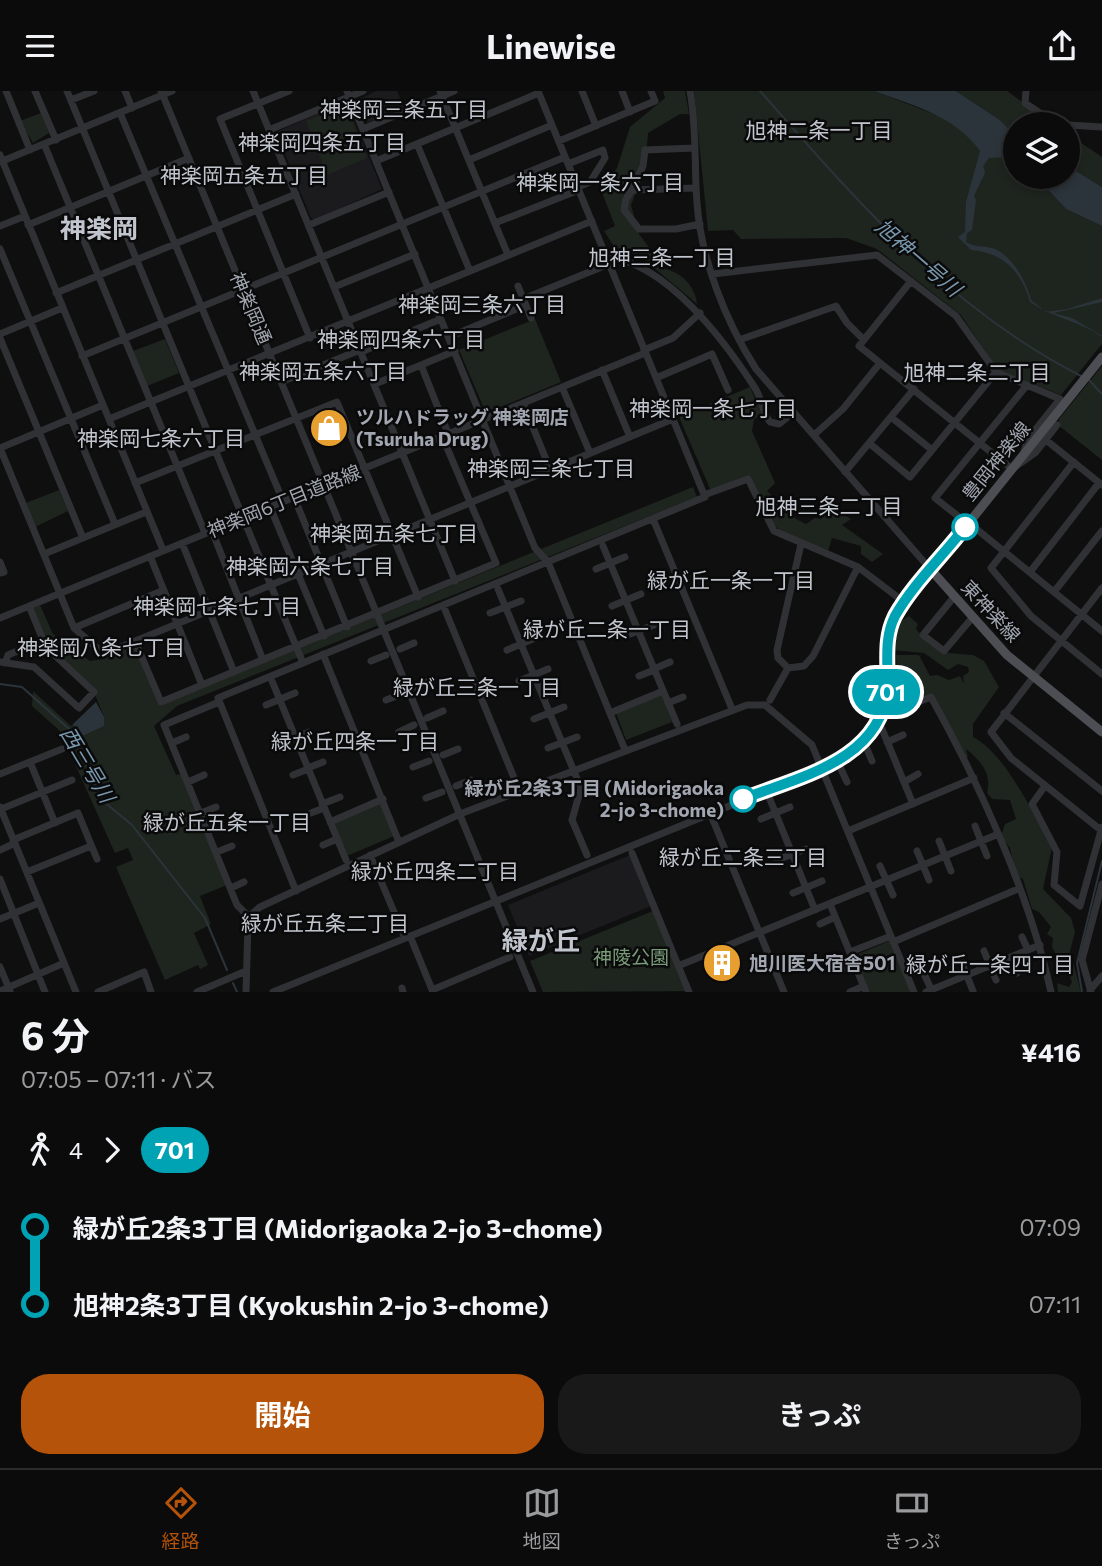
<!DOCTYPE html>
<html lang="ja">
<head>
<meta charset="utf-8">
<style>
	:root { --surface:#0b0b0c; --page:#19191a; --text:#f1f3f6; --muted:#9a9b9d; --line:#2b2b2d; --accent:#b45309 }
	body { margin:0; font-family:Commissioner,"Noto Sans JP",sans-serif; background:var(--page); color:var(--text); height:100vh; display:flex; flex-direction:column; font-size:26px; white-space:nowrap }
	* { box-sizing:border-box; margin:0 }
	p { font-size:23px; color:var(--muted) }
	.icon { flex:none; width:38px; height:38px; fill:none; stroke:currentColor; stroke-width:2; stroke-linecap:round; stroke-linejoin:round }
	.map { position:relative; height:901px; overflow:hidden }
	.panel { display:flex; flex-direction:column; background:var(--surface); flex:1 }
	.panel>* { flex:none }
	.badge { padding:0 14px; border-radius:23px; font-size:24px; line-height:46px }
	.buttons { position:absolute; left:1003px; top:21px; display:grid; gap:14px }
	.buttons a { display:grid; place-items:center; width:77px; height:77px; border-radius:50%; background:var(--surface); box-shadow:0 4px 10px #0003,0 0 0 2px var(--line); font-size:35px }
	.map>.badge { position:absolute; translate:-50% -50%; box-shadow:0 0 0 4px #fff }
	.legs { display:flex; align-items:center; gap:10px; height:77px; padding:0 21px; font-size:23px }
	.legs p { margin-inline-start:auto }
	.overview { display:flex; align-items:center; justify-content:space-between; height:119px; padding:0 21px }
	h1 { font-size:38px; font-weight:700; line-height:52px }
	.button { display:flex; gap:14px; margin-top:auto; padding:14px 21px }
	.button a { flex:1; height:80px; border-radius:28px; background:var(--accent); color:#fff; font-size:28px; font-weight:700; line-height:80px; text-align:center }
	.button a+a { background:var(--page); color:var(--text) }
	ul { padding:0 21px; list-style:none }
	li { display:flex; align-items:center; gap:24px; height:77px; font-size:26px }
	li i { display:grid; place-items:center; width:10px; height:100%; margin:0 9px; background:currentColor }
	li i::after { content:''; width:18px; height:18px; margin:-9px; border:5px solid; border-radius:50%; background:var(--surface) }
	li p { margin-inline-start:auto }
	li:first-child i { background:linear-gradient(#0000 50%,currentColor 0) }
	li:last-child i { background:linear-gradient(currentColor 50%,#0000 0) }
	header { display:flex; justify-content:space-between; align-items:center; height:91px; padding:0 21px; background:var(--surface); font-size:32px; font-weight:700 }
	.tabs { display:flex; justify-content:space-around; align-items:center; height:98px; border-top:2px solid var(--line); background:var(--surface); font-size:19px; color:var(--muted) }
	.tabs a { display:grid; justify-items:center; gap:4px }
	.tabs .selected { color:var(--accent) }
	.map>svg:first-child { display:block }
</style>
</head>
<body>
<header><svg class="icon" aria-label="menu" viewBox="0 0 24 24"><path d="M4 6h16M4 12h16M4 18h16"/></svg>Linewise<svg class="icon" aria-label="share" viewBox="0 0 24 24"><path d="M12 15V3M7 8l5-5 5 5M5 13v7h14v-7"/></svg></header>
<div class="map">
<svg width="1102" height="901" viewBox="0 0 1102 901">
	<rect width="100%" height="100%" fill="#0f0f10"/>
	<path fill="#1b1b1d" d="M376 0H397L404 17 367 32 356 10Z
		M344 11 347 13 382 98 315 129 311 127 276 41Z
		M630 764 651 815 529 865 508 814Z"/>
	<path fill="#1e241e" d="M663 0H685L689 23H680L648 42 645 78 631 114 639 143 665 178C682 181 696 197 697 213L640 165 615 157 604 140 615 135 601 99 617 77 630 36 665 7Z
		M694 0H874L939 25 965 40 980 60 1015 69V86H1036L1066 118 1102 135V207L1097 209 1102 211V253L1061 304 997 278 961 224 877 158 846 147 741 148 733 139 708 140Z
		M956 0H1007L1052 33H1015V44L1000 29Z
		M343 15 347 17 367 67 327 84 306 30Z
		M41 22 49 42 33 52 20 30Z
		M1068 43 1102 66V96L1068 75Z
		M535 228 561 291 486 322 459 259Z
		M165 248 179 282 147 295 133 260Z
		M1102 275V369L1058 334 1059 328Z
		M750 296 762 324 754 328 752 340 775 392 767 400 796 428 806 433 815 427 821 428 834 417 851 428 842 434 883 463 872 471 861 463V455L832 447 828 460C771 439 772 441 749 385L711 400 679 326Z
		M693 396 697 406 177 615 154 635 176 684 181 683 227 794 200 805 211 833 194 842 208 874 200 878 198 874 165 889 116 776 133 769 128 757 115 762 60 640 32 615 33 600 71 635 73 633 80 646 104 626 94 601 46 556 30 519 40 514 53 543 90 570 103 568 104 563 135 550 160 610 176 607Z
		M59 399 68 420 35 436 26 412Z
		M909 525 918 533 916 538 930 554 949 562 973 564 984 570 999 596 973 633V646C1006 663 1033 723 1052 756L1043 798 1071 827 1075 841 1070 860 1081 901H1058L1057 892 1069 896 1072 891 1067 879 1057 871 1058 867 1052 856 1053 847 1047 843 1051 836 1039 821 1032 818 1023 788 1016 785 1010 757 1001 745 1005 733 1016 728 1010 709 992 708 987 702C992 683 981 670 966 658L968 666 966 667 932 603 899 611 896 564H919L930 585 937 584 949 589 960 585 964 593 963 585 969 581 968 576 958 573 948 579 924 562 891 559 897 532Z
		M662 604 672 631 626 649 616 622Z
		M380 711 394 745 347 765 333 732Z
		M653 820 686 900 543 901 530 870Z
		M889 850 911 901H869L854 865Z"/>
	<path fill="#2b343a" d="M874 0H956L1000 29 1015 44V69L1009 66 989 67 983 75 985 82 974 105 976 109 972 139 967 142 966 151C976 157 982 154 992 157 1012 163 1027 192 1031 209L1046 221 1067 218 1102 207V211L1054 222 1072 227 1102 245V246C1079 230 1053 227 1030 211 1022 181 1002 161 971 159L958 146 965 141 966 111 980 60C955 25 914 15 874 0Z
		M1068 75 1102 96V135L1066 118 1036 86H1068Z
		M96 611 104 626V635L80 646 73 633Z"/>
	<g fill="none" stroke-linecap="round" stroke-linejoin="round">
		<path stroke="#2b343a" stroke-width="2" d="M760 0C857 110 950 219 1083 286
			M1088 288 1102 303
			M0 593 22 596 69 638 103 710 132 734 205 827 227 879
			M233 892 237 901
			M1082 901 1077 872 1102 770"/>
		<path stroke="#303135" stroke-width="7" d="M6 0 30 59
			M35 0 56 49
			M67 0 303 572
			M125 0 132 17
			M161 0 533 901
			M253 0 455 490
			M289 0 220 28 310 247
			M347 0 535 457 548 471 625 659
			M440 0 508 164
			M582 0 596 35
			M622 0 630 21
			M1026 0 1025 12 1056 33H1064
			M71 9 94 0
			M120 22 283 410
			M1068 34 1102 36
			M363 38 454 0
			M269 39 363 0
			M559 50 655 10 651 0
			M44 53 205 442
			M417 53 470 180
			M0 64 163 459
			M469 69 552 34
			M376 70 539 2
			M0 71 172 0
			M568 73 603 59 605 67 590 91 578 96
			M696 97 632 99 626 108 624 119 639 138H676L700 133
			M632 99 643 75 645 59 695 57
			M495 132 579 99
			M28 134 189 67
			M309 134 389 101
			M0 135 25 125
			M0 158 115 433
			M606 166C666 171 724 249 755 297 762 308 762 322 770 331L779 333 794 321
			M713 183 877 164 956 225 996 281 1060 308 1028 348 1024 361
			M911 190 859 255 1012 378 1035 362 1057 334
			M518 195 531 227
			M334 196 415 163
			M56 202 296 103
			M523 208 609 173
			M0 243 62 217
			M449 246 526 214
			M0 247 83 447
			M739 249 836 215 847 232 864 249
			M644 259 673 247 700 222
			M361 261 441 228
			M82 265 565 66
			M421 274 448 342
			M602 279 630 346
			M656 287 712 263 728 299
			M281 291 360 259
			M375 293 455 260
			M562 296 590 362
			M523 312 550 378
			M891 326 932 359
			M109 328 592 130
			M814 344 843 318 880 272
			M1046 349 1102 394
			M869 352 910 386 996 281
			M0 357 74 537
			M0 357 103 314
			M1074 371 991 477 1031 525 1102 583
			M845 381 914 298
			M135 392 337 311 418 506
			M704 404 748 388 774 440 858 476 900 508
			M294 406 347 536
			M270 416 324 545
			M653 428 732 618
			M969 432 1102 540
			M968 433 935 407 1027 294
			M212 440 263 569
			M182 452 234 581
			M801 453 777 559 778 567 788 577 804 575 813 565 858 476
			M603 455 677 633
			M44 463 146 421
			M150 465 202 594
			M0 471 4 481 0 482
			M596 478 625 466
			M1030 481 1099 392
			M1102 497 991 641 1011 667 1102 740
			M498 498 581 697 572 729 587 764
			M164 499 74 537 104 563 673 328
			M1054 501 1102 440
			M954 506 923 544 944 560 972 527
			M443 514 519 699
			M612 515 641 503
			M490 522 521 510
			M0 527 645 262
			M625 545 654 534
			M135 550 161 611 496 472 442 345
			M400 558 414 552
			M507 559 535 547
			M323 563 399 751
			M371 570 386 564
			M0 571 34 576 79 617 94 601 46 556 29 515
			M5 572 8 564 43 549
			M654 578 670 571
			M639 585 654 579
			M272 590 346 769
			M519 590 548 578
			M415 596 429 590
			M386 609 402 603
			M770 609 788 577
			M219 611 164 634 237 814 246 823
			M668 612 683 606
			M266 614 295 602
			M610 622 663 600
			M890 622 931 606C980 694 1029 802 1051 901
			M1004 622 1102 700
			M427 627 443 620
			M534 628 564 616
			M882 638 913 713
			M399 641 414 634
			M887 651 903 644
			M172 652 186 646
			M281 652 309 641
			M548 657 577 646
			M867 658 872 670
			M443 664 458 658
			M30 671 55 732
			M413 676 429 670
			M840 676 847 691
			M308 677 323 671
			M0 683 62 658
			M293 684 308 678
			M188 691 204 684
			M904 691 918 683
			M456 695 471 689
			M1045 695 1032 713 1057 761 1054 794 1080 815 1102 736
			M769 706 815 819
			M426 707 442 701
			M322 713 340 706
			M0 716 76 901
			M1 718 72 689
			M201 722 216 716
			M311 722 324 717
			M710 722 784 901
			M761 728 790 716
			M330 731 383 708
			M975 735 987 765
			M848 740 974 687
			M13 749 78 722 97 768
			M939 750 951 780
			M323 754 337 748
			M0 759 15 752
			M917 760 929 789
			M217 761 232 755
			M632 762 689 901
			M370 764 405 847
			M777 769 806 758
			M880 775 893 804
			M27 781 91 755
			M0 788 45 901
			M231 797 244 791
			M296 800 218 607 705 406 538 0
			M793 802 822 790
			M830 813 866 901
			M0 828 39 812
			M820 833 835 826
			M410 845 433 901
			M1022 846 1028 859
			M893 851 1018 798
			M984 860 996 889
			M850 861 891 845
			M1010 867 1017 882
			M961 870 973 900
			M678 875 996 744
			M0 876 10 900
			M838 879 855 874
			M925 885 932 900
			M402 897 403 901
			M432 899 510 866
			M1090 899 1102 885
			M0 900 64 872
			M98 901 144 881 151 901
			M197 901 246 880
			M246 901 248 833 252 823 260 816 460 723 747 614H765L812 654 914 901
			M273 901 830 674C861 656 886 634 887 595 887 577 884 559 889 541 897 517 915 498 931 479L756 278C726 231 701 169 697 112 694 75 697 37 690 0
			M850 901 864 895
			M926 901 1040 854
			M1091 901 1082 869 1102 793"/>
		<path stroke="#4c4e54" stroke-width="9" d="M1102 266 931 479 1007 564 1102 641"/>
	</g>
	<g fill="none" stroke-linecap="round" stroke-linejoin="round">
		<defs>
			<path id="line-1" d="M743 708C798 686 881 670 887 598 889 573 883 549 895 525 913 493 943 465 965 436"/>
		</defs>
		<use href="#line-1" stroke="#fff" stroke-width="16"/>
		<use href="#line-1" stroke="#00a3b4" stroke-width="10"/>
	</g>
	<defs>
		<symbol id="shop-disc" viewBox="-11 -11 22 22"><circle r="9.5" fill="#e79f30" stroke="#0a0a0b"/><path d="M-5-2.5h2.3a2.7 3.5 0 0 1 5.4 0H5L5.5 6h-11ZM-1.5-2.5h3a1.5 2.3 0 0 0-3 0Z" fill="#fff"/></symbol>
		<symbol id="building-disc" viewBox="-11 -11 22 22"><circle r="9.5" fill="#e79f30" stroke="#0a0a0b"/><path d="M-4-6H4V6H1V3H-1V6H-4ZM-2.5-4.3h1.7v1.8h-1.7ZM.8-4.3h1.7v1.8H.8ZM-2.5-1h1.7V.8h-1.7ZM.8-1h1.7V.8H.8Z" fill="#fff"/></symbol>
	</defs>
	<g fill-rule="evenodd">
		<use href="#shop-disc" x="307" y="315" width="44" height="44"/>
		<use href="#building-disc" x="700" y="850" width="44" height="44"/>
	</g>
	<g fill="#fff" stroke="#00a3b4" stroke-width="3.5">
		<circle cx="965" cy="436" r="12"/>
		<circle cx="743" cy="708" r="12"/>
	</g>
	<g text-anchor="middle" stroke-width="5" stroke-linejoin="round" paint-order="stroke">
		<g font-size="19" fill="#a1a6b0" stroke="#0a0a0b">
			<text transform="translate(251 217) rotate(67)" y="7">神楽岡通</text>
			<text transform="translate(996 370) rotate(-51)" y="7">豊岡神楽線</text>
			<text transform="translate(284 410) rotate(-22)" y="7">神楽岡6丁目道路線</text>
			<text transform="translate(991 520) rotate(47)" y="7">東神楽線</text>
		</g>
		<g font-size="19" font-weight="bold" fill="#a1a6b0" stroke="#0a0a0b" text-anchor="start">
			<text x="356" y="333">ツルハドラッグ 神楽岡店<tspan x="356" dy="22">(Tsuruha Drug)</tspan></text>
			<text x="749" y="879">旭川医大宿舎501</text>
		</g>
		<g font-size="19" font-weight="bold" fill="#a1a6b0" stroke="#0a0a0b" text-anchor="end">
			<text x="724" y="704">緑が丘2条3丁目 (Midorigaoka<tspan x="724" dy="22">2-jo 3-chome)</tspan></text>
		</g>
		<g font-size="19" fill="#789b78" stroke="#0a0a0b">
			<text x="631" y="873">神陵公園</text>
		</g>
		<g font-size="21" fill="#c1c5cd" stroke="#0a0a0b">
			<text x="404" y="26">神楽岡三条五丁目</text>
			<text x="819" y="47">旭神二条一丁目</text>
			<text x="322" y="59">神楽岡四条五丁目</text>
			<text x="244" y="92">神楽岡五条五丁目</text>
			<text x="600" y="99">神楽岡一条六丁目</text>
			<text x="662" y="174">旭神三条一丁目</text>
			<text x="482" y="221">神楽岡三条六丁目</text>
			<text x="401" y="256">神楽岡四条六丁目</text>
			<text x="323" y="288">神楽岡五条六丁目</text>
			<text x="977" y="289">旭神二条二丁目</text>
			<text x="713" y="325">神楽岡一条七丁目</text>
			<text x="161" y="355">神楽岡七条六丁目</text>
			<text x="551" y="385">神楽岡三条七丁目</text>
			<text x="829" y="423">旭神三条二丁目</text>
			<text x="394" y="450">神楽岡五条七丁目</text>
			<text x="310" y="483">神楽岡六条七丁目</text>
			<text x="731" y="497">緑が丘一条一丁目</text>
			<text x="217" y="523">神楽岡七条七丁目</text>
			<text x="607" y="546">緑が丘二条一丁目</text>
			<text x="101" y="564">神楽岡八条七丁目</text>
			<text x="477" y="604">緑が丘三条一丁目</text>
			<text x="355" y="658">緑が丘四条一丁目</text>
			<text x="227" y="739">緑が丘五条一丁目</text>
			<text x="743" y="774">緑が丘二条三丁目</text>
			<text x="435" y="788">緑が丘四条二丁目</text>
			<text x="325" y="840">緑が丘五条二丁目</text>
			<text x="990" y="881">緑が丘一条四丁目</text>
		</g>
		<g font-size="21" font-style="italic" fill="#7896ab" stroke="#0a0a0b">
			<text transform="translate(918 167) rotate(41)" y="7">旭神一号川</text>
			<text transform="translate(87 674) rotate(59)" y="7">西三号川</text>
		</g>
		<g font-size="26" font-weight="bold" fill="#c1c5cd" stroke="#0a0a0b">
			<text x="99" y="147">神楽岡</text>
			<text x="541" y="859">緑が丘</text>
		</g>
	</g>
</svg>
<div class="buttons">
<a><svg class="icon" aria-label="layers" viewBox="0 0 24 24"><path d="M12 4l9 5-9 5-9-5zM3 14l9 5 9-5"/></svg></a>
</div>
<b class="badge" style="left:886px;top:601px;background:#00a3b4;color:#fff">701</b>
</div>
<section class="panel">
<div class="overview"><div><h1>6 分</h1><p>07:05 – 07:11 · バス</p></div><b>¥416</b></div>
<div class="legs"><svg class="icon" aria-label="walk" viewBox="0 0 24 24"><circle cx="13" cy="4" r="2"/><path d="M13 8l-2 6 4 7M11 14l-3 7M7 12l3-4h3l4 4"/></svg>4<svg class="icon" aria-label="forward" viewBox="0 0 24 24"><path d="M9 5l7 7-7 7"/></svg><b class="badge" style="background:#00a3b4;color:#fff">701</b></div>
<ul>
<li><i style="color:#00a3b4"></i><b>緑が丘2条3丁目 (Midorigaoka 2-jo 3-chome)</b><p>07:09</p></li>
<li><i style="color:#00a3b4"></i><b>旭神2条3丁目 (Kyokushin 2-jo 3-chome)</b><p>07:11</p></li>
</ul>
<div class="button"><a>開始</a><a>きっぷ</a></div>
</section>
<nav class="tabs">
<a class="selected"><svg class="icon" aria-label="directions" viewBox="0 0 24 24"><path d="M12 3l9 9-9 9-9-9zM9 14v-3h6M13 9l2 2-2 2"/></svg>経路</a>
<a><svg class="icon" aria-label="map" viewBox="0 0 24 24"><path d="M3 6l6-2 6 2 6-2v14l-6 2-6-2-6 2zM9 4v14M15 6v14"/></svg>地図</a>
<a><svg class="icon" aria-label="tickets" viewBox="0 0 24 24"><path d="M3 7h18v10H3zM15 7v10"/></svg>きっぷ</a>
</nav>
</body>
</html>
